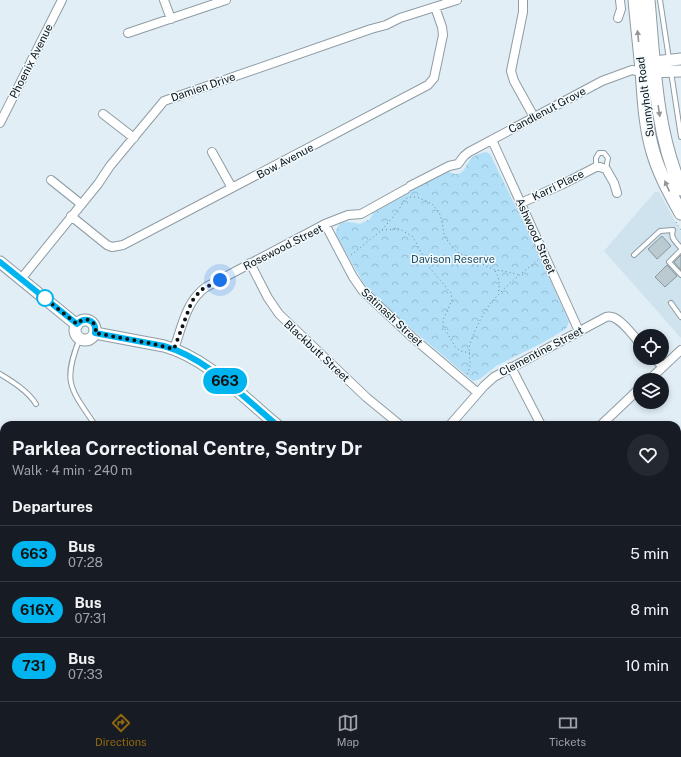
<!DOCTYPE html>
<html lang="en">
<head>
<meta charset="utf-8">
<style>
	:root { --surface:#171b24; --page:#242831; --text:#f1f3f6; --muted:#9ea1a6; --line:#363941; --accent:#8f670c }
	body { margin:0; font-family:"Public Sans",sans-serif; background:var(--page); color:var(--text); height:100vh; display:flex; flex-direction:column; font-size:15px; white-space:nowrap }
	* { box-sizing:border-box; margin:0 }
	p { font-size:13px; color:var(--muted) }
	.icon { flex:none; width:22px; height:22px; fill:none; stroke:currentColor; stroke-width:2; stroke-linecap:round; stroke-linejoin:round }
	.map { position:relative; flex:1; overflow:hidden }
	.side { position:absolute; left:0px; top:421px; width:681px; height:280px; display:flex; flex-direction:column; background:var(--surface); border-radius:12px 12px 0 0; box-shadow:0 2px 6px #0003 }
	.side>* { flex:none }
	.badge { padding:0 8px; border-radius:13px; font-size:14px; line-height:26px }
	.controls { position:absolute; left:633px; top:329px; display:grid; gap:8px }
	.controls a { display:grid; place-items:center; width:36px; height:36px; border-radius:50%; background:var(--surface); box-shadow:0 2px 6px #0003; font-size:20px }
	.you { position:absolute; width:20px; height:20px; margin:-10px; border:3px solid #fff; border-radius:50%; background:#1a73e8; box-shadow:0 0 0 6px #1a73e833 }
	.map>.badge { position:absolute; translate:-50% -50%; box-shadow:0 0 0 2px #fff }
	h2 { padding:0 12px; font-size:15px; line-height:36px }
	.round { display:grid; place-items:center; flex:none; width:42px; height:42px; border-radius:21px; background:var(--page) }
	.headline { display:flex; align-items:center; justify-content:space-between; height:68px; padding:0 12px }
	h1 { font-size:19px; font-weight:700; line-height:30px }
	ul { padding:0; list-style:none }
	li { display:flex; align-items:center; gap:12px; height:56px; padding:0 12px; border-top:1px solid var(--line) }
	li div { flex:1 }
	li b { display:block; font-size:15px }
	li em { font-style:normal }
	li .badge { min-width:44px; font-weight:700; text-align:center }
	.menu { display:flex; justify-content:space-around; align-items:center; height:56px; border-top:1px solid var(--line); background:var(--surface); font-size:11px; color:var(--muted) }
	.menu a { display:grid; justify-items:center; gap:2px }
	.menu .current { color:var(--accent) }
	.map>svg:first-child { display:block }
</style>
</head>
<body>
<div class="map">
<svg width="681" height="701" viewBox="0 0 681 701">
	<defs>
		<pattern id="park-crowns" width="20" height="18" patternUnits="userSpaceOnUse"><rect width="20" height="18" fill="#b0dff7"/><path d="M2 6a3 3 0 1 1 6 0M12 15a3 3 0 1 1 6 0" fill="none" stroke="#96bed3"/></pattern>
	</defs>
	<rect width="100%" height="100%" fill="#e1eef6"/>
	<path fill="#cee3ee" d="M655 192H659L681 232V338L604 251Z"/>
	<path fill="url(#park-crowns)" d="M486 152 490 154 531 238 569 322 566 329 542 343 496 366 480 379 473 381 394 314 364 284 336 235C336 219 348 221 360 224L370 219 374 211 448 171C465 181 464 164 473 157 477 154 481 153 486 152Z"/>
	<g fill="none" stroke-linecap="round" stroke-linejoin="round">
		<path stroke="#35a9d8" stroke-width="2" d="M0 653 4 647"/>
	</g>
	<path fill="#bbc9d0" stroke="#89969d" d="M662 236 671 246 657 259 648 249Z
		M681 255V270L674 262Z
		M667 265 677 276 665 287 655 277Z"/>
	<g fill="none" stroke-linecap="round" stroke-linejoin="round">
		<defs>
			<path id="lane" d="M660 0 669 59
				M671 72 681 137
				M596 167V158L599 153H604L608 158 606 169
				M681 250 669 262 681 275
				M634 255 660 231 673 230C670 238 676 242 681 248
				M671 303 681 317
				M80 338C62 382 70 388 95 425
				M0 374C13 382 28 391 36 404
				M0 512 4 510
				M0 552 4 553
				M0 677 4 674"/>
			<path id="street" d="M164 0 171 19
				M523 0V12L511 71 514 81 534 117
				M618 18 621 9 620 0
				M128 33 226 0
				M103 114 134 138
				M0 123 62 0
				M492 140 579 331
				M212 152 232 188
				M51 180 81 204
				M410 186 449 166 458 164 464 156 469 152 602 81 632 70 642 72
				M521 203 563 184 596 167H600L606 169 614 183 617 193
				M71 216 107 245 112 247 123 245 428 85 434 78 443 35 442 27 435 7
				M325 224 353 277 362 290 412 337 478 393
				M250 263 268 298 279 314 366 397 400 425
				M21 279 98 184 110 166 164 101 371 29 386 25 400 18 457 0
				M174 349C182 327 186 301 206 287L325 224 348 215 361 214 406 189
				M654 358 663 367
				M511 367 541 425
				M649 380 681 350
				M450 425 484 386 494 377 606 317C618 313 632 335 640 343
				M601 425 640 388
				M677 534 681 531
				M677 556 681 561
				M677 653 681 656
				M182 697 187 701
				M413 697 418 701
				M604 697 605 701
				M158 701 161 697
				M254 701 258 697
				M456 701 458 697
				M494 701 496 697"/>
			<path id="secondary" d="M648 67 654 62 681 59
				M646 72 681 71
				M0 262 77 325
				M75 330a10 10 0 1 1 20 0a10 10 0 1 1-20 0Z
				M95 333 164 346C207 358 243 397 277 425"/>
			<path id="primary" d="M635 0C637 23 640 47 642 70 644 97 645 125 653 152 659 173 670 193 681 213
				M648 0C654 64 655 129 681 189
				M677 508 681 506
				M677 520 681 518
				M468 701 470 697
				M480 701 483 697"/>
		</defs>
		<use href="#lane" stroke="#8f9ca3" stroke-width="6"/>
		<use href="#street" stroke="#8f9ca3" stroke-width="10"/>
		<use href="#secondary" stroke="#8f9ca3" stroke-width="13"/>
		<use href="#primary" stroke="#8f9ca3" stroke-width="15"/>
		<path stroke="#7b8489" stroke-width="1" stroke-dasharray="1 3" stroke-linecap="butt" d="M676 222 681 230
			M382 230 400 229 413 237 429 267 451 293 452 300 443 320V326L456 348 461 351 470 353
			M351 255 382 230 398 211 405 199 410 197H417L432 204 439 212 442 221 444 235 452 247 457 252 495 270 504 271 520 275
			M495 271C500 279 500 285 498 294
			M467 374C474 362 466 353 471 341 477 325 486 306 499 294 511 281 526 270 539 259"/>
		<use href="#lane" stroke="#fff" stroke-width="4"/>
		<use href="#street" stroke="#fff" stroke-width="8"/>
		<use href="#secondary" stroke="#fff" stroke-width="11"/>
		<use href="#primary" stroke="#fff" stroke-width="13"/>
	</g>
	<defs><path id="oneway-solid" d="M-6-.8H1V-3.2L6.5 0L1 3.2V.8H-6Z"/></defs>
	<g fill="#939596">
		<use href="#oneway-solid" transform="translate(638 36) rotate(-96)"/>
		<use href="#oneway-solid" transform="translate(659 111) rotate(81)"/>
		<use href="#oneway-solid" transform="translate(667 186) rotate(-114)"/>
	</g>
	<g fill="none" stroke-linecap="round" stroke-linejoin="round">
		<defs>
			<path id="line" d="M0 262 77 324C85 316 97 320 95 333L164 346C207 358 243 397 277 425"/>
		</defs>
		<use href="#line" stroke="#fff" stroke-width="9"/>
		<use href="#line" stroke="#00b5ef" stroke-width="6"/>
		<path stroke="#0e1315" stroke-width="4" stroke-dasharray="0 7.2" d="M45 298 43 297 77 324C82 319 86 318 93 322L96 329 95 333 154 344 174 349 192 301 201 290 220 280"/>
	</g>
	<circle fill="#fff" stroke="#00b5ef" stroke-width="2" cx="45" cy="298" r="8"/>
	<g text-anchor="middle" stroke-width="3" stroke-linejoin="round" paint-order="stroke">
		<g font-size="11" fill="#0e1315" stroke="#f2fbff">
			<text transform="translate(31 61) rotate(-63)" y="4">Phoenix Avenue</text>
			<text transform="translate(203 87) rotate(-19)" y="4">Damien Drive</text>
			<text transform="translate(645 97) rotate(-97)" y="4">Sunnyholt Road</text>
			<text transform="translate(547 110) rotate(-28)" y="4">Candlenut Grove</text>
			<text transform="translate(285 161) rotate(-28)" y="4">Bow Avenue</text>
			<text transform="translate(558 185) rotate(-26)" y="4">Karri Place</text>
			<text transform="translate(536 236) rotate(66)" y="4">Ashwood Street</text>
			<text transform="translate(283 247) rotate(-27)" y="4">Rosewood Street</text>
			<text transform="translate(392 317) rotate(43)" y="4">Satinash Street</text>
			<text transform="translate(317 351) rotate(43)" y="4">Blackbutt Street</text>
			<text transform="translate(541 351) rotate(-28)" y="4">Clementine Street</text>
		</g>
		<g font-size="11" fill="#1d4b5f" stroke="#f2fbff">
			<text x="453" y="263">Davison Reserve</text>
		</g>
	</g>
</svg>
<div class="controls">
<a><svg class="icon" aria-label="locate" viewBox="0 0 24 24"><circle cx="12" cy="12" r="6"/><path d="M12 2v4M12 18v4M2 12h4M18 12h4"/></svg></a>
<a><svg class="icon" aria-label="layers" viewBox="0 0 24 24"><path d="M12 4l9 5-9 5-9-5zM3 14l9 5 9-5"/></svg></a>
</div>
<div class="you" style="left:220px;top:280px"></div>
<b class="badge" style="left:225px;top:381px;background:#00b5ef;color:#111">663</b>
<section class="side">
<div class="headline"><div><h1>Parklea Correctional Centre, Sentry Dr</h1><p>Walk · 4 min · 240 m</p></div><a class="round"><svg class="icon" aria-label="heart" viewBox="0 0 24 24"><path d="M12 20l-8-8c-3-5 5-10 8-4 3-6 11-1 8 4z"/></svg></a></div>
<h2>Departures</h2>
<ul>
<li><span class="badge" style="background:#00b5ef;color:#111">663</span><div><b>Bus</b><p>07:28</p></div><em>5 min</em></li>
<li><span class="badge" style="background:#00b5ef;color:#111">616X</span><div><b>Bus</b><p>07:31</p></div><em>8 min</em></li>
<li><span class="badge" style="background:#00b5ef;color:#111">731</span><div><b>Bus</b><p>07:33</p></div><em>10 min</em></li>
</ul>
</section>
</div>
<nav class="menu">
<a class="current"><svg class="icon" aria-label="directions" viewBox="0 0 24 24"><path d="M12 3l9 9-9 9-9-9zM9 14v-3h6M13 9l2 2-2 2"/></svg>Directions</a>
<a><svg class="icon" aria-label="map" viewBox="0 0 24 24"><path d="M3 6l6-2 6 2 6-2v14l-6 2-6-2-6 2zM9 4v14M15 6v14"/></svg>Map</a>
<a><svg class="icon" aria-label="tickets" viewBox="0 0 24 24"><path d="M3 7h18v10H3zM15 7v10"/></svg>Tickets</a>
</nav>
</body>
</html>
